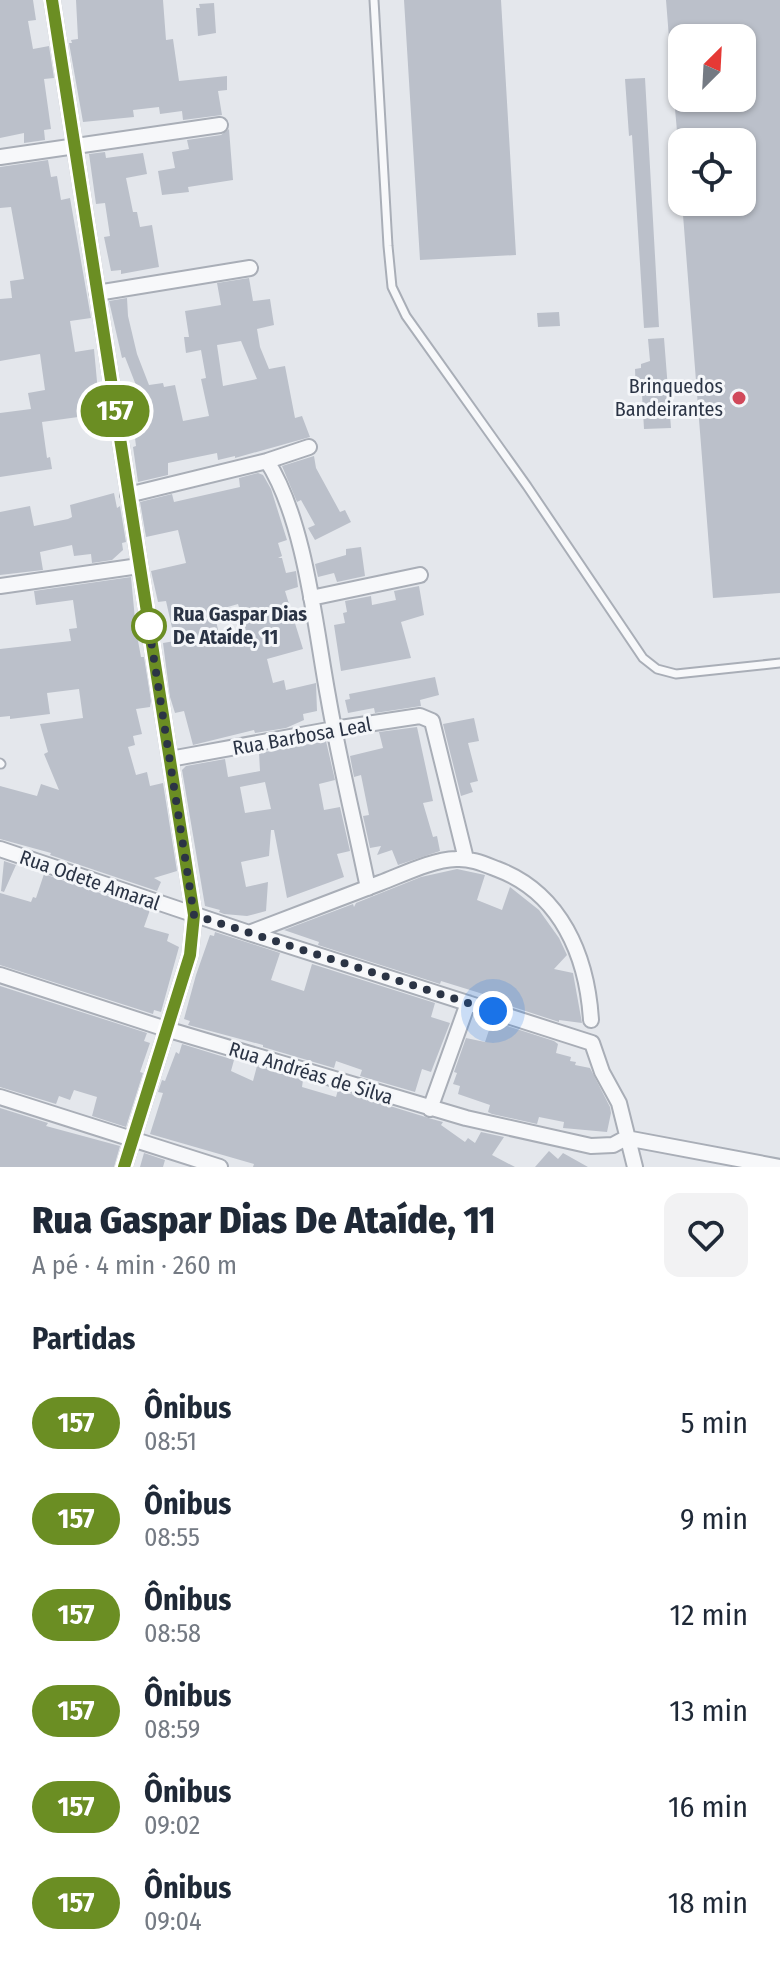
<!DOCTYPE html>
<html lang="pt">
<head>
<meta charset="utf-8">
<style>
	:root { --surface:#fff; --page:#f2f2f3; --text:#1f2937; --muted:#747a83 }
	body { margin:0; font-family:"Fira Sans Condensed",sans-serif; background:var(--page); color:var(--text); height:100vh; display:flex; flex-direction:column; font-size:30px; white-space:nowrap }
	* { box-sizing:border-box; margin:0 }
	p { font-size:26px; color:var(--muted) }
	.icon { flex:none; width:44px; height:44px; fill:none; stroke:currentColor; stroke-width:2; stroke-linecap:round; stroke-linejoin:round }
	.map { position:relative; height:1167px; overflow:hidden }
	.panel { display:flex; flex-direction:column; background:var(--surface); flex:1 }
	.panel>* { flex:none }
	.badge { padding:0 16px; border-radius:26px; font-size:28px; line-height:52px }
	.needle { width:52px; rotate:24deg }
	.controls { position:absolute; left:668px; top:24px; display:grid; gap:16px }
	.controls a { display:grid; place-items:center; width:88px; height:88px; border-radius:16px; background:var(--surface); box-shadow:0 2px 6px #0004; font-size:40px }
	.you { position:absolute; width:40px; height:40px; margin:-20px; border:6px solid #fff; border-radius:50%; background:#1a73e8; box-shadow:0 0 0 12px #1a73e833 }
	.map>.badge { position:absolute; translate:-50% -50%; box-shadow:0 0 0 4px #fff }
	h2 { padding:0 32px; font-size:30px; line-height:72px }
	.round { display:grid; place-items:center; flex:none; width:84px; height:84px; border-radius:16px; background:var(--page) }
	.head { display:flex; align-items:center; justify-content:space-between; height:136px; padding:0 32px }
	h1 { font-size:38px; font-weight:800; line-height:60px }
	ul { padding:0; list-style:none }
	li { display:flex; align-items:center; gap:24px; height:96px; padding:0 32px }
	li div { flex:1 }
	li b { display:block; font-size:30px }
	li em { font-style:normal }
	li .badge { min-width:88px; font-weight:700; text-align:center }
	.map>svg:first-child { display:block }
</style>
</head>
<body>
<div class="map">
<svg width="780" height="1167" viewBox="0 0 780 1167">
	<rect width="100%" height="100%" fill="#e4e7ec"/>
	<path fill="#bbc0ca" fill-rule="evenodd" d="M0 0H33L36 20 28 21 33 49 49 46 54 78 44 79 51 129 44 130 45 140 24 143V133L0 138Z
		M76 0H163L166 40 173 39 179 81 227 76V90L218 91 222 115 183 120 182 111 160 114 159 107 133 110 134 117 83 122 69 43H72L71 40 78 39Z
		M404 0H501L516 255 420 260Z
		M666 0H780V593L713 598 682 202H742V142H678L674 98H742V38H682V75L672 76Z
		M214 3 216 33 198 36 196 8H200L199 4Z
		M645 78 659 327 644 328 632 135 629 136 625 79Z
		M229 129 233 180 188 187 189 192 162 195 158 171 175 168 172 152 189 149 187 140 221 135Z
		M105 152 106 158 143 153 147 174 126 178 133 212H137L140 227 152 225 159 267 121 274V270L111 271 104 237 110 236 105 203 96 204 89 154Z
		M48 160 51 177 57 176 61 200 70 198 91 318 70 321 75 352 94 349 100 414 42 422 47 458 50 457 52 469 0 477V413L31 409 28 393 45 390 40 354 0 361V299L12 298 10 281 24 279 11 207 0 208V167Z
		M249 278 253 301 270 299 274 325 257 329 260 347 269 369 285 366 295 418 302 416 310 437 235 458V456L218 460 217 453 168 463V475L138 482 133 447 136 446 133 423H129L127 411 133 409 131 394 139 393 125 357 122 358 109 301 127 298 128 316 137 354 149 385 163 383 164 387 175 385 183 421 209 416 201 379 206 378 201 350 186 353 184 337H189L185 311 221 305 217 283ZM241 341 257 379 223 386 217 345Z
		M559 312 560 326 538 327 537 313Z
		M664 338 671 428 644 429 642 394H636L635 369 641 368V364L650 361 648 339Z
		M314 456 316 468 340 512 345 510 351 522 315 540 308 528 315 525 301 500 297 502 282 466Z
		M258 473 263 475 271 489 287 540 278 543 282 556 278 558H282L286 573 296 571 298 587 285 591 303 649 267 659 273 683 284 680 286 690 316 683 317 711 303 714 304 720 286 728 255 733 254 730 193 745 184 711 175 713 170 697 163 643 175 641 166 601 158 602 151 571 186 563 178 530 146 537 140 502 172 494 174 502 240 487 239 478ZM238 604 248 637 221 644 214 611Z
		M114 493 117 508 120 506 126 542 122 543 123 550 112 560 92 563 91 554 74 556 72 545 40 552 43 570 0 575V512L30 506 34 526 68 519 72 517 70 505Z
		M361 547 365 576 337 582 334 573 318 577 315 564 346 555V549Z
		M131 577 136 630 141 657H144L151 701 150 707 136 709 142 734 133 736 135 745 128 747 136 775 147 772 150 786 163 783 177 871 154 878 161 882 157 891 50 855 51 853 0 839V786L37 796 41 784 59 790 44 754 48 752 40 724 83 718 79 689 47 693 50 714 10 719V716L0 717V649L71 641 69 629 77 628 73 600 36 605 34 591Z
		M419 586 424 615 401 622 411 658 341 671 334 625 345 623 343 613 347 612 345 601 371 596 372 605 396 600 394 591Z
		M435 677 439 695 420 700 421 706 375 713 374 708 348 713 345 700 350 699 349 694Z
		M474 718 479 741 468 743 478 781 470 783 473 792 461 796 443 724Z
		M417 727 433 801 423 803 433 837 437 836 440 851 398 865 392 850 377 855 381 846 370 848 363 816 369 815 361 775 354 777 350 756 383 748 379 732Z
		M326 741 335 780 319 784 324 810 340 807 350 851 337 854 344 877 287 898 274 830H271L269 856 241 862 246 887 268 882 266 911 247 916 224 914 219 912 220 910 205 906 182 770 186 766 225 759 228 777 260 771 259 753ZM265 782 271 809 245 813 240 787Z
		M4 861 16 865 4 892 1 891Z
		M457 869 485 875 477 900 502 910 510 887 539 910 559 938 567 955 554 969 573 973 582 1023 559 1020V1022L498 1002 499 999 441 981 440 984 318 945 319 942 284 930 353 904 354 907 356 903 421 877Z
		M44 874 150 910 144 927 169 934 167 941 179 947 161 1012 154 1010 153 1014 0 965V893L31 902 33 897 36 898Z
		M215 932 280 953 271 980 304 991 312 964 435 1003 431 1017 450 1023 431 1072 422 1069 415 1092 360 1076 362 1070 336 1061 334 1068 263 1047V1045L188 1025 190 1021 184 1019 196 975 210 935 214 936Z
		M0 986 147 1033 144 1041 150 1043 140 1072 143 1073 126 1127 92 1116 97 1097 74 1090 70 1100 59 1096 56 1104 0 1087Z
		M492 1021 554 1041 558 1044 556 1053 571 1057 570 1061 576 1062 575 1065 590 1068 610 1107 611 1113 607 1132 563 1128 564 1122 539 1117 537 1124 492 1114 488 1112 490 1105 458 1094 460 1086 453 1084 457 1073 454 1072 466 1038 485 1042Z
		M182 1044 234 1060 231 1071 253 1081 257 1066 303 1080 302 1087 336 1097 338 1090 432 1119 443 1122 441 1125 465 1142 468 1138 475 1143 481 1132 504 1137 492 1155 515 1167H253L254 1164 150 1134 163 1093 158 1092 162 1080 165 1081 176 1052 179 1054Z
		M0 1108 48 1123 46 1126 120 1146 114 1167H0Z
		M549 1151 558 1159 563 1153 588 1167H535Z
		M144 1153 165 1160 163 1167H140Z"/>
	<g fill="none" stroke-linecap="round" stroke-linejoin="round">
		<defs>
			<path id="lane" d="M374 0 388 246 392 287 406 316 527 486 643 658 657 669 676 674 780 663
				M0 763 1 764"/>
			<path id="street" d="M52 0 194 915 190 955 124 1167
				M0 157 220 125
				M97 293 250 268
				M267 461C305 520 315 626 328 696 339 760 355 824 368 888
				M128 495 267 461 309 447
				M0 586 139 566
				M311 598 420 575
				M170 759 334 729 420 716 432 721 466 859
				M0 849 249 933 592 1043 602 1072 619 1103 635 1167
				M249 933C293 916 336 900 380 883 404 874 431 860 456 859 470 858 484 864 497 869 561 893 587 956 591 1020
				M0 975 166 1029 466 1118 591 1146 613 1145 626 1138
				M0 1097 220 1167
				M430 1109 468 1003
				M626 1138 780 1167"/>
		</defs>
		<use href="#lane" stroke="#a9aeb7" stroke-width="11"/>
		<use href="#street" stroke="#a9aeb7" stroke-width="18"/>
		<use href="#lane" stroke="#f7f8fa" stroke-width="7"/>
		<use href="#street" stroke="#f7f8fa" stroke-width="14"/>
	</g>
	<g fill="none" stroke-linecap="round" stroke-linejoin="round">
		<defs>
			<path id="line" d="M52 0 194 915 190 955 124 1167"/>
		</defs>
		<use href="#line" stroke="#fff" stroke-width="18"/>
		<use href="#line" stroke="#6b8e23" stroke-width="12"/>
		<path stroke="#2b3445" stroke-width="8" stroke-dasharray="0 14.4" d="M149 626 148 621 194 915 493 1011"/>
	</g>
	<circle fill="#d1495b" stroke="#f4f6f9" stroke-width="3" cx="739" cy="398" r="8"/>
	<circle fill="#fff" stroke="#6b8e23" stroke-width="4" cx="149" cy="626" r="16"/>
	<g text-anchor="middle" stroke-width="6" stroke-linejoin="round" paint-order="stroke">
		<g font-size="20" fill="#2b3445" stroke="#f4f6f9" text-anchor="end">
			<text x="723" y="393">Brinquedos<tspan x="723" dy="23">Bandeirantes</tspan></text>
		</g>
		<g font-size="20" font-weight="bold" fill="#2b3445" stroke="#f4f6f9" text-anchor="start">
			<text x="173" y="621">Rua Gaspar Dias<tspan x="173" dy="23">De Ataíde, 11</tspan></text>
		</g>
		<g font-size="20" fill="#2b3445" stroke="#f4f6f9">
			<text transform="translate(302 736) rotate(-10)" y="7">Rua Barbosa Leal</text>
			<text transform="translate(90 880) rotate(19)" y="7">Rua Odete Amaral</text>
			<text transform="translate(311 1073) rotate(17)" y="7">Rua Andréas de Silva</text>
		</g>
	</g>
</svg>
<div class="controls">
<a><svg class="needle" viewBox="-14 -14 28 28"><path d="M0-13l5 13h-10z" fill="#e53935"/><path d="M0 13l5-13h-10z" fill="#747a83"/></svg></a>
<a><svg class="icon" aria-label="locate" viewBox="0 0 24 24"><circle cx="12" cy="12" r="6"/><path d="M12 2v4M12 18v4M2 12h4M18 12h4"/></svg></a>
</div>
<div class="you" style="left:493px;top:1011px"></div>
<b class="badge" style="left:115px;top:411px;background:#6b8e23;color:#fff">157</b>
</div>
<section class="panel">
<div class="head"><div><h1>Rua Gaspar Dias De Ataíde, 11</h1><p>A pé · 4 min · 260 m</p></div><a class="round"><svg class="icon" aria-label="heart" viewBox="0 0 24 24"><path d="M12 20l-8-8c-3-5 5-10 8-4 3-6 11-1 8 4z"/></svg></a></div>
<h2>Partidas</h2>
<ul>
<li><span class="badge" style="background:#6b8e23;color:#fff">157</span><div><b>Ônibus</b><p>08:51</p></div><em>5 min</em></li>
<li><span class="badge" style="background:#6b8e23;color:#fff">157</span><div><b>Ônibus</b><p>08:55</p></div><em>9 min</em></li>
<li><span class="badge" style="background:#6b8e23;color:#fff">157</span><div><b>Ônibus</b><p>08:58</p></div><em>12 min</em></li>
<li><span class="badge" style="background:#6b8e23;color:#fff">157</span><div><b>Ônibus</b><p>08:59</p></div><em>13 min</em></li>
<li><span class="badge" style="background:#6b8e23;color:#fff">157</span><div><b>Ônibus</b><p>09:02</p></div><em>16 min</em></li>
<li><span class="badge" style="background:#6b8e23;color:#fff">157</span><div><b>Ônibus</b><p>09:04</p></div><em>18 min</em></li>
</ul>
</section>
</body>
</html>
